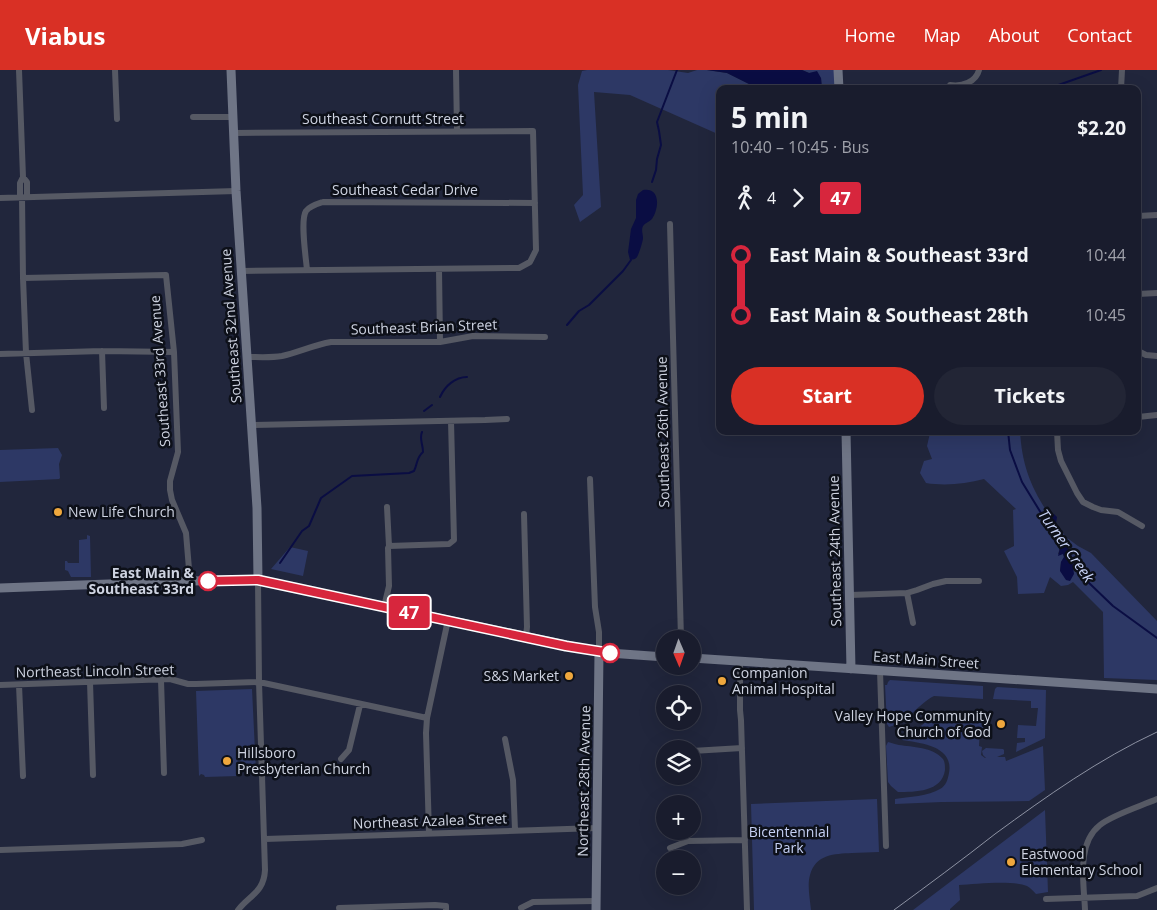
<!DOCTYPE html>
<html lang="en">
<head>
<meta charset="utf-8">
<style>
	:root { --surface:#191c2d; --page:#222535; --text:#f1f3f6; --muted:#9fa1aa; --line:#373a49; --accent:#d93025 }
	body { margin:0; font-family:"Open Sans",sans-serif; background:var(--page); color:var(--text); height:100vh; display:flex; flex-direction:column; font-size:19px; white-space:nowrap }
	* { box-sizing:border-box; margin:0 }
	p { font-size:16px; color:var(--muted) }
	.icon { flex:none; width:28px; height:28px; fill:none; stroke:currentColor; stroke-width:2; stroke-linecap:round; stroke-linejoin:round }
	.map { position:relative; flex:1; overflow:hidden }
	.panel { position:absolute; left:716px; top:15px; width:425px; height:350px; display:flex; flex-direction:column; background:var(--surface); border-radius:10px; box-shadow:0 5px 20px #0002,0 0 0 1px var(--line) }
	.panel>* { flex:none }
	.badge { padding:0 10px; border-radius:4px; font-size:18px; line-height:32px }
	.needle { width:32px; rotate:178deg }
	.buttons { position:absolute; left:656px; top:560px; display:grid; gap:10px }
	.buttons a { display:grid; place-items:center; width:45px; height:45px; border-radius:50%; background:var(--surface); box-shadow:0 5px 20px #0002,0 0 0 1px var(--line); font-size:25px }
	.map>.badge { position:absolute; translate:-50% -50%; box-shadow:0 0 0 2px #fff }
	.legs { display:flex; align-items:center; gap:8px; height:55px; padding:0 15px; font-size:16px }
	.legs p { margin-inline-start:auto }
	.summary { display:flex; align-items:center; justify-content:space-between; height:85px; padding:0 15px }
	h1 { font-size:28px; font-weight:700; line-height:38px }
	.cta { display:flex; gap:10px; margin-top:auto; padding:10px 15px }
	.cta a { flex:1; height:58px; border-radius:30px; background:var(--accent); color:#fff; font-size:20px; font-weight:700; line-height:58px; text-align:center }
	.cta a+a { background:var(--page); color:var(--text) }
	ul { padding:0 15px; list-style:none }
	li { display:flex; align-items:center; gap:18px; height:60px; font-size:19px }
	li i { display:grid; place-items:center; width:8px; height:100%; margin:0 6px; background:currentColor }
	li i::after { content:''; width:12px; height:12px; margin:-6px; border:4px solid; border-radius:50%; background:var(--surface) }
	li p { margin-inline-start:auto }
	li:first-child i { background:linear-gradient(#0000 50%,currentColor 0) }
	li:last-child i { background:linear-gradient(currentColor 50%,#0000 0) }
	header { display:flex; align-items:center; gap:30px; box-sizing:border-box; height:70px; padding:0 25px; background:var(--accent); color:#fff }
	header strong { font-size:24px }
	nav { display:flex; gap:28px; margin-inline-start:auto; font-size:18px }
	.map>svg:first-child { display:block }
</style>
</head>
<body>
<header>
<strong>Viabus</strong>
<nav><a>Home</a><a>Map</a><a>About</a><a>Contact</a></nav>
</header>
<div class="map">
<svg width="1157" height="840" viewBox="0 0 1157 840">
	<rect width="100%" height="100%" fill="#21263c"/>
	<path fill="#2d3865" d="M587 0H668L688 3 697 0H707L727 3 759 19H720V65L630 25 594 22 601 137 580 152 574 135 583 125 578 15 582 1Z
		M802 0H835L836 19H822L821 8Z
		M958 361H1020C1022 394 1030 416 1048 443H1041L1039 446 1047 455 1054 471 1059 476V481L1058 484H1063L1064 487 1061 492 1060 501 1073 495C1072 491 1072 486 1071 483 1066 472 1055 467 1056 453L1066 467 1078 476 1091 483 1157 551V610L1104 608 1103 542 1073 512 1068 515 1061 516 1050 507 1044 523 1018 524 1017 507 1004 481 1014 476 1013 440 1016 439 984 409C965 414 945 416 926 413L920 403 924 391 932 389 927 376 930 363H956Z
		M58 378 62 385 59 394 60 408 59 409 0 412V380Z
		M87 465 90 466 91 507H71L68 501 65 500V491H67L68 493H79V470L87 469Z
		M290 477 308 481 303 506 271 499Z
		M890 610 983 616V629L934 626C918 634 907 653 889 657L887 654 885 615H887L888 612Z
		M997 617 1046 620 1045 668 1016 682 1017 673 1025 672V668H1017L1018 655 1036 656 1038 638H1031V631L993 629 995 619Z
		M252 619 256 702H238V706L205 707 204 705 201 704 199 706 196 621Z
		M933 643 982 647 984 649 983 659H980L979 676 982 677 981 685 985 688H986L983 685 982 681 986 678 1003 679 1004 680V684L997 687H1005L1006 691 1043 676 1045 720 1029 731 942 732 895 734V729C908 727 929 726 940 719 946 716 948 709 949 703 954 676 921 673 902 670L901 667C910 662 921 657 928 650 930 648 931 645 933 643Z
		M888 672C892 673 894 674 899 675 912 677 933 677 943 689 945 692 945 696 945 700 942 722 915 722 898 722L891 716 888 712 886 676Z
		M877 729 879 782C870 782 861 783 852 783 834 784 816 784 810 805 807 815 810 829 811 840H754L751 734Z
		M1045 740 1048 822 1036 824C1033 821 1031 818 1027 816 1013 810 975 814 959 815L960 830 950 839V840H913Z"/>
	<path fill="#0a0d43" d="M707 0H802L809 3 817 1 821 8 822 19H759L727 3Z
		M643 120C661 117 659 139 652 149 649 152 645 153 643 156 641 160 643 164 643 168 643 171 639 184 637 187 635 190 633 189 630 190L628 182 631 159 636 148V130L638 124Z
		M1041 443 1054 444 1057 447 1055 459 1060 469 1071 482 1074 504 1070 511 1066 510 1060 501 1061 492 1064 487 1063 484 1058 486 1060 478 1054 471 1047 455 1039 446V444Z"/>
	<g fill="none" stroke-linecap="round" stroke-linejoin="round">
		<path stroke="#0a0d43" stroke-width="2" d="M1047 19 1101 0
			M652 112 656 100 657 89 661 75 659 61 657 52 677 0
			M567 255 579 241 589 235 623 201 631 190
			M440 327C445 316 455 307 467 307
			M424 341 432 335
			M1008 361 1010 380 1022 412 1041 443
			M1072 489 1087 511 1113 536 1157 568
			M280 493 302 461 309 456 321 428 352 406 409 403 414 401C418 393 416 388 423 382 423 374 419 369 422 362"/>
		<path stroke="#565964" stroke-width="6" d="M19 0 23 107 20 113V127
			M115 0 117 49
			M456 0 457 61
			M950 15C962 17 976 12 979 0
			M1121 19 1122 0
			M193 47H233
			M234 63 533 61 536 180 530 192 519 198 241 201
			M23 107 27 112V127
			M22 127 23 208 26 283 32 340
			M0 128 236 121
			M1138 146 1157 145
			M670 154 681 569
			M439 199 440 272
			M307 200C306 188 300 150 306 141 310 136 317 134 323 132L535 133
			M23 208 166 205 174 282 178 382 170 411V420L172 430 186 463 190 511
			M1138 224 1157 223
			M102 281 104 338
			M1138 281 1146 285 1157 286
			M0 284 102 281 174 282
			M247 287C258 287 271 288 282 286 299 282 314 275 331 272H440L473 266 545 267
			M1138 347 1157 345
			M252 355 485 350 507 349
			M1057 361 1058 380 1061 391 1077 423 1083 432 1093 437 1101 440 1118 442 1142 456
			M590 409 595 537 599 562V582
			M387 437 389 476
			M524 444 527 557 526 566
			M907 523 913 553
			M850 525 907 523 917 520 933 514 946 511H979
			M384 537 389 516 388 478 389 476 449 474 454 470 451 351
			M740 592V640L741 650 747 840
			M880 601 886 776
			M161 610 164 703
			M90 612 93 705
			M0 615 170 609 188 614H196L259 612 427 648
			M19 615 23 706
			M505 669 513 710 515 760
			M692 681 742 678
			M341 689 349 680 360 635
			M429 763 426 663 427 648 448 550
			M265 769 597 758
			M670 778 688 771 745 770
			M0 780 182 774 202 770
			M1046 829 1137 826 1157 818
			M339 838 435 835 446 836V840
			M521 838 533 832 596 831
			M238 840C250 825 264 822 265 800L259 612 258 510
			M1085 840C1084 813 1076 774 1100 755 1112 745 1141 736 1157 729"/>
		<path stroke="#6f7586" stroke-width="9" d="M231 0 236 121 257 438 258 510
			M838 0 839 19
			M846 361 851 599
			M0 518 190 511 258 510 590 580 609 583 665 587
			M692 588 1157 619
			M596 840 599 582"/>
		<path stroke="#8d92a3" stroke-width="1" d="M894 840C928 815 962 790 995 764 1047 726 1099 689 1157 662"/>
	</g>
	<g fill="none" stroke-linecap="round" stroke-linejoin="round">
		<defs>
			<path id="line-1" d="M208 511 258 510 566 576 610 583"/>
		</defs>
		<use href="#line-1" stroke="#fff" stroke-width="11"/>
		<use href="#line-1" stroke="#d7263d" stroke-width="8"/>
	</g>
	<g fill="#efa73d" stroke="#0d1019" stroke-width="2">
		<circle cx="58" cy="442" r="5"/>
		<circle cx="569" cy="606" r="5"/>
		<circle cx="722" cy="611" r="5"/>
		<circle cx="1001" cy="654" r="5"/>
		<circle cx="227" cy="691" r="5"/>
		<circle cx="1011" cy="792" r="5"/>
	</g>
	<g fill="#fff" stroke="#d7263d" stroke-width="2.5">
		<circle cx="208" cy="511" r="9"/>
		<circle cx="610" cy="583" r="9"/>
	</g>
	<g text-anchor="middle" stroke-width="5" stroke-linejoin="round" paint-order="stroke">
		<g font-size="14" fill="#ced3e1" stroke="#0d1019">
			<text x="383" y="54">Southeast Cornutt Street</text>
			<text x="405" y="125">Southeast Cedar Drive</text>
			<text transform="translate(231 256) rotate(-94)" y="5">Southeast 32nd Avenue</text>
			<text transform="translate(424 257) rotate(-2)" y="5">Southeast Brian Street</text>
			<text transform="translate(160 301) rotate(-94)" y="5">Southeast 33rd Avenue</text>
			<text transform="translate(663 362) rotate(-91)" y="5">Southeast 26th Avenue</text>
			<text transform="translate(835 481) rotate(-91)" y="5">Southeast 24th Avenue</text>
			<text transform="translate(926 590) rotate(4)" y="5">East Main Street</text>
			<text transform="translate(95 601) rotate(-1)" y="5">Northeast Lincoln Street</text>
			<text transform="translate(584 711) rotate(-89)" y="5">Northeast 28th Avenue</text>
			<text transform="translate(430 751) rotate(-2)" y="5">Northeast Azalea Street</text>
		</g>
		<g font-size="14" fill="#ced3e1" stroke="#0d1019" text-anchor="start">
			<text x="68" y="447">New Life Church</text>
			<text x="732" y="608">Companion<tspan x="732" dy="16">Animal Hospital</tspan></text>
			<text x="559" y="611" text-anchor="end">S&amp;S Market</text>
			<text x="991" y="651" text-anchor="end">Valley Hope Community<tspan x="991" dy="16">Church of God</tspan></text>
			<text x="237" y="688">Hillsboro<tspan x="237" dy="16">Presbyterian Church</tspan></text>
			<text x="1021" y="789">Eastwood<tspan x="1021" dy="16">Elementary School</tspan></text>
		</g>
		<g font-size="14" font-weight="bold" fill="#ced3e1" stroke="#0d1019" text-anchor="end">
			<text x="194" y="508">East Main &amp;<tspan x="194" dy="16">Southeast 33rd</tspan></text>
		</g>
		<g font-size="14" fill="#c6d1f5" stroke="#0d1019">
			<text x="789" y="767">Bicentennial<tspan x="789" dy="16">Park</tspan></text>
		</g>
		<g font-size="15" font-style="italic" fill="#c7d2f6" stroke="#0d1019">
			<text transform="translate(1066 476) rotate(55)" y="5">Turner Creek</text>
		</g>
	</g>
</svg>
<div class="buttons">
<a><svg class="needle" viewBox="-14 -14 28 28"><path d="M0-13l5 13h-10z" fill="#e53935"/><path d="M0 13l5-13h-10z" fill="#9fa1aa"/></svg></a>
<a><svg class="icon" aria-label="locate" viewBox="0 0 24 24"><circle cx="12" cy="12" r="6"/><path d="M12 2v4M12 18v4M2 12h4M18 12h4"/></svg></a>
<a><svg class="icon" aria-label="layers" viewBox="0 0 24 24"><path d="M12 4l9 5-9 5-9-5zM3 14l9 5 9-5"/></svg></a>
<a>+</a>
<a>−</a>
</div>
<b class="badge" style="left:409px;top:542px;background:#d7263d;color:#fff">47</b>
<section class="panel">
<div class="summary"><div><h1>5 min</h1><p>10:40 – 10:45 · Bus</p></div><b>$2.20</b></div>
<div class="legs"><svg class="icon" aria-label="walk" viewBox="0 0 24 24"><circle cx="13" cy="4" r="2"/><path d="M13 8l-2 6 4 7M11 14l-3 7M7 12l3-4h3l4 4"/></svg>4<svg class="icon" aria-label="forward" viewBox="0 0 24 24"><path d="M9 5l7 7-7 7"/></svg><b class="badge" style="background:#d7263d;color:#fff">47</b></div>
<ul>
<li><i style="color:#d7263d"></i><b>East Main &amp; Southeast 33rd</b><p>10:44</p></li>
<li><i style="color:#d7263d"></i><b>East Main &amp; Southeast 28th</b><p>10:45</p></li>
</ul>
<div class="cta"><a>Start</a><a>Tickets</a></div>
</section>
</div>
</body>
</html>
